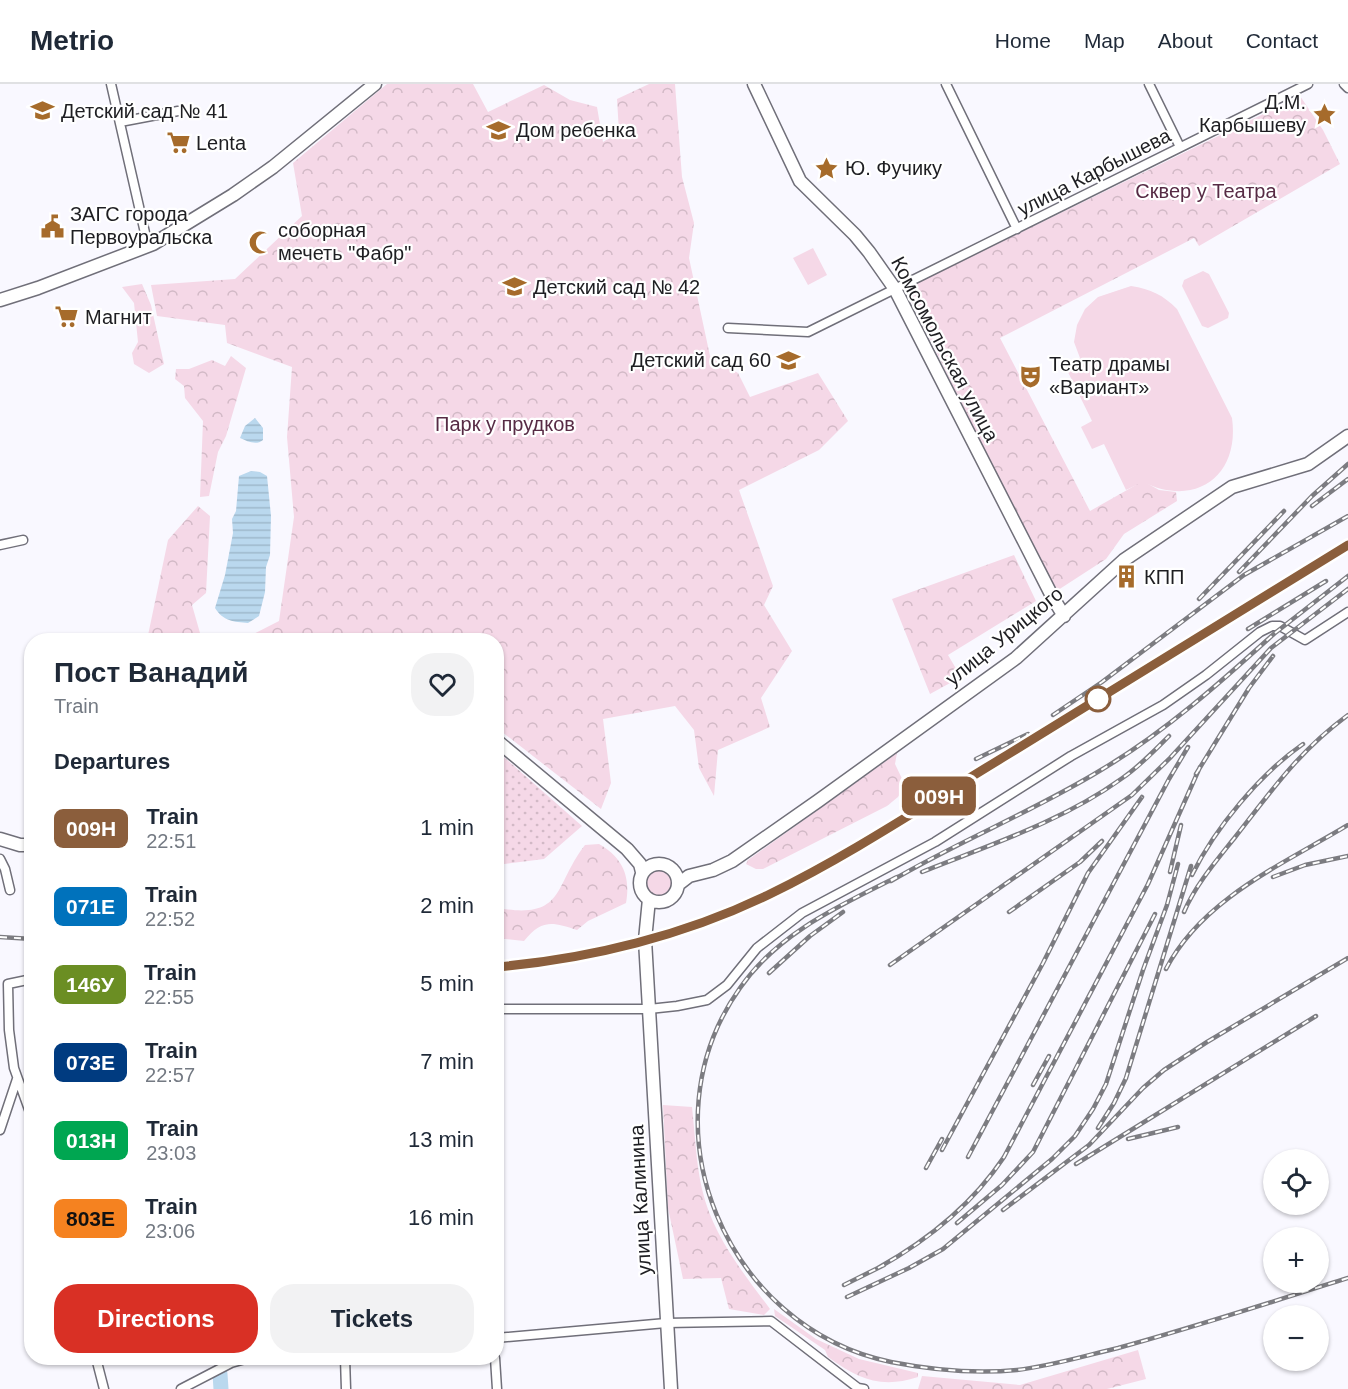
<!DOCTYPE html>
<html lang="en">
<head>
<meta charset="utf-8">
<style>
	:root { --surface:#fff; --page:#f2f2f3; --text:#1f2937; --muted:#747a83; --line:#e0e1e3; --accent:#d93025 }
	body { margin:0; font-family:Arial,sans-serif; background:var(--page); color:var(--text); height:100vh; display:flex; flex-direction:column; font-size:22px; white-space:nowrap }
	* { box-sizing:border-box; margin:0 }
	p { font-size:20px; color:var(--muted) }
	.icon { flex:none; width:33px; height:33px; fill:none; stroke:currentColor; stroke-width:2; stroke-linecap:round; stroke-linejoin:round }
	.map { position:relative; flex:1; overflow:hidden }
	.side { position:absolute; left:24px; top:549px; width:480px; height:732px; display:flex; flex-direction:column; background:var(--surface); border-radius:24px; box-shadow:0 2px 4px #0004 }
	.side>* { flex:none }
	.badge { padding:0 12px; border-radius:9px; font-size:21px; line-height:39px }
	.fabs { position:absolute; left:1263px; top:1065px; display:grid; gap:12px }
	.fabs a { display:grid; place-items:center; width:66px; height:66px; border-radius:50%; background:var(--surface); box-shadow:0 2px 4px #0004; font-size:30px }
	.map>.badge { position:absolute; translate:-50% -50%; box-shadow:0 0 0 3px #fff }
	h2 { padding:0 30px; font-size:22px; line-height:54px }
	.round { display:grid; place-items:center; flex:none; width:63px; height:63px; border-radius:24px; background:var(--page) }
	.head { display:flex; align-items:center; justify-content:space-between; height:102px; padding:0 30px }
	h1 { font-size:28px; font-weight:600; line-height:45px }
	.button { display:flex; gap:12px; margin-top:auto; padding:12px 30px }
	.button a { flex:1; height:69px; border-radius:24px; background:var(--accent); color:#fff; font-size:24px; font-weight:600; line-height:69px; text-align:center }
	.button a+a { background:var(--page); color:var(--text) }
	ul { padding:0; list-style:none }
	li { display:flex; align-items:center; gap:18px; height:78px; padding:0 30px }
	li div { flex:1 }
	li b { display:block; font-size:22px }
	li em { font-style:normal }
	li .badge { min-width:66px; font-weight:700; text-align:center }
	header { display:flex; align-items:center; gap:36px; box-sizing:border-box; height:84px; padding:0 30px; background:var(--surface); border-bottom:2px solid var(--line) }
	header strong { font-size:28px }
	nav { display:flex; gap:33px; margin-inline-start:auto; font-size:21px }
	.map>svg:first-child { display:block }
</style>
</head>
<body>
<header>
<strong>Metrio</strong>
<nav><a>Home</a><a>Map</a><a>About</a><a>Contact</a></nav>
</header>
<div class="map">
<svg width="1348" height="1305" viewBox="0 0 1348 1305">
	<defs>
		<pattern id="forest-crowns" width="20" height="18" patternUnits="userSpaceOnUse" patternTransform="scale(1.5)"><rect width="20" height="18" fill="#f5d8e7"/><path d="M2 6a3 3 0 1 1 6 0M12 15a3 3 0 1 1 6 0" fill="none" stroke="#d2b9c6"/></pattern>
		<pattern id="garden-dots" width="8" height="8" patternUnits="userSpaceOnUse" patternTransform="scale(1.5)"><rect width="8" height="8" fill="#f5d8e7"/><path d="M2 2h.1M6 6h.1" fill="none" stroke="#d2b9c6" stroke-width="1.8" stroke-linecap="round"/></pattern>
		<pattern id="water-rules" width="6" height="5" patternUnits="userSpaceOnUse" patternTransform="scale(1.5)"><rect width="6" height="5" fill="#bad8ee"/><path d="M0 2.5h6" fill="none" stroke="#9fb9cc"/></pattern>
	</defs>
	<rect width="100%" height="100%" fill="#f9f8ff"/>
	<path fill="#f5d8e7" d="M813 164 827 191 808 201 793 174Z
		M1203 187 1209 190 1229 229 1228 234 1208 244 1202 242 1182 202 1184 196Z
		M1131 202C1151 205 1163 211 1177 225L1232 334C1240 392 1196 424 1143 398L1126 406 1104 360 1092 365 1081 343 1092 337 1065 282 1080 274 1074 258 1077 241 1085 225 1098 213Z
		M645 799a14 14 0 1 1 28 0a14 14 0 1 1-28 0Z"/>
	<path fill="url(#forest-crowns)" d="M387 0H473L488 28 544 1 570 16 597 23 603 58 619 48 617 15 649 0H675L682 93 694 139 689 174 710 272 738 289 750 313 818 289 848 337 819 366 739 406 773 502 764 521 792 567 761 614 770 643 718 666 714 712 699 684 694 646 675 622 603 635 611 699 601 725 497 644 496 556H242L279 537 294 433 287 353 292 283 227 259 225 241 157 232 151 201 235 195 302 132 293 79Z
		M1300 12 1323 46 1340 80 1199 162 1194 154 1000 254 1090 427 1143 397 1159 406 1176 408 1177 417 1124 450 1106 475 1055 508 905 205Z
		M142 200 151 221 164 280 149 289 134 280 132 269 138 258 134 219 122 203Z
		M231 272 246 284 226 352 218 368 209 412 200 413 203 337 185 314 184 302 175 295 176 285H189L212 276 225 282Z
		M198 422 210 432 206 509 192 521 202 556H147L168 456Z
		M1014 471 1036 517 948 571 961 593 930 610 892 515Z
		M897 669 895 680 905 701 898 713 887 722 763 785H756L746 780 748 776Z
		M599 760C622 773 631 792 626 819L588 837 577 846C552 838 542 835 524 857L497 854V824C566 836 553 802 585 761Z
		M663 1021 692 1023C695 1050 696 1079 702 1105 712 1150 743 1189 770 1225L764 1231 729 1225 721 1194 683 1195 668 1124Z
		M774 1225 816 1255 859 1275 918 1289V1293C881 1305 858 1295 828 1273L825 1266 775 1232Z
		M1138 1266 1146 1295 1107 1305H918L922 1292 1020 1301Z"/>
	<path fill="url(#garden-dots)" d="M497 667 582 742 544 775 497 781Z"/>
	<path fill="url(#water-rules)" d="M255 334 263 344V356C256 362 247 357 240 354L245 342Z
		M251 387 260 388 267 392 271 432 270 471 266 483 265 508 259 532 248 539C234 538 223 537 215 524L225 491 233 449 232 435 236 427 239 392Z"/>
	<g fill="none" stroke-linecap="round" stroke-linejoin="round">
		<path stroke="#bad8ee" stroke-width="2" d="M214 1274 217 1282"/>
		<path stroke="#bad8ee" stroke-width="15" d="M220 1290 221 1305"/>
		<defs>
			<path id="street" d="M111 0 148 162
				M946 0 1017 145
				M1149 0 1180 63
				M1344 0 1348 4
				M120 38 178 27
				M728 244 808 248 1308 0
				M0 461 23 456
				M0 775 5 785 10 806
				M32 895 8 900 9 946 14 984 32 1034
				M496 925H649L677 922 707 916 727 901 757 864 802 829 935 758 1071 672 1163 621 1206 591 1260 548 1272 542H1280L1305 556 1348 528
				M0 1046 17 995
				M496 1254 666 1239 771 1237 858 1304 864 1305
				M96 1274 104 1305
				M345 1274 346 1305
				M495 1274 497 1305
				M181 1305 231 1279 249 1274"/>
			<path id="secondary" d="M754 0 800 97 855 151 869 168 895 205 1053 514 1064 532
				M0 216 38 204 153 160 233 111 273 83 375 0
				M496 656 627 765 640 780 642 788
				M0 755 20 761H32
				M640 799a19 19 0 1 1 38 0a19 19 0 1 1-38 0Z
				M680 799 689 792 713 786 732 777 818 717 1016 574 1124 476 1232 403 1308 380 1348 352
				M649 815 645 856 671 1305"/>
		</defs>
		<use href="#street" stroke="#706f79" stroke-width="11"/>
		<use href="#secondary" stroke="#706f79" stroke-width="15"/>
		<use href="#street" stroke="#fff" stroke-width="8"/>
		<use href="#secondary" stroke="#fff" stroke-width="12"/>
		<defs>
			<path id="rail" d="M1312 422 1348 395
				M1239 488 1312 412 1348 380
				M1199 515 1284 427
				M1248 545 1326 497
				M1275 549 1348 492
				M1053 631 1102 598 1244 491 1348 432
				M976 675 1028 650
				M1196 690 1249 604 1273 572
				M922 788C989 761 1061 738 1121 695 1139 683 1154 667 1169 652
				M1170 788 1181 741
				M1192 791C1215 744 1260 690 1303 660
				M897 793C839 822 778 849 740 904 641 1043 726 1244 891 1278 932 1286 976 1290 1017 1286 1051 1282 1084 1272 1118 1264 1195 1243 1271 1218 1348 1194
				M1273 793 1305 781 1348 772
				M891 797C959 757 1034 727 1101 686 1165 648 1221 598 1276 548
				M1009 828 1080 778 1102 757
				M1184 828C1196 800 1217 776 1236 752 1273 705 1299 667 1348 631
				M0 853 32 855
				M890 881 1132 711 1170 674 1271 564 1348 505
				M496 883C590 875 686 851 770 810 855 769 935 715 1015 666 1126 598 1237 529 1348 461
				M1166 885C1202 815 1283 780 1348 741
				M769 889 810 852 843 828
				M1033 1001 1049 972
				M1098 1044 1114 1019 1126 994 1191 782
				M1128 1055 1178 1043
				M942 1066 1043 879 1088 789 1142 713
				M968 1073 1169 695 1188 663
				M1076 1080 1316 932
				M926 1084 942 1055
				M1003 1126 1089 1061 1143 1004 1164 986 1207 958 1348 874
				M957 1139 1002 1101 1033 1068 1155 830
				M878 1184C928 1156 972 1121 1004 1073L1148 800 1200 683
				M844 1201 884 1181
				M847 1213 909 1184 943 1165 1052 1075 1075 1052 1093 1025 1106 1000 1143 886 1167 821 1178 780"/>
		</defs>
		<use href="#rail" stroke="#7c7c81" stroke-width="4.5"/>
		<use href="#rail" stroke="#fff" stroke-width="2" stroke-dasharray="7" stroke-linecap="butt"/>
	</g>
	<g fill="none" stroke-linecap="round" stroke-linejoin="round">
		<defs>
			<path id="line" d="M496 883C590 875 686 851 770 810 852 770 929 718 1007 671 1121 601 1234 531 1348 461"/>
		</defs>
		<use href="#line" stroke="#fff" stroke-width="14"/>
		<use href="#line" stroke="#8b5e3c" stroke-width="9"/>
	</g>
	<defs>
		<symbol id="school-bare" viewBox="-9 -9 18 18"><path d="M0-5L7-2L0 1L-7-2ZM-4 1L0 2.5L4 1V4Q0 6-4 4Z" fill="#a66b2b" stroke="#fff" stroke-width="2.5" paint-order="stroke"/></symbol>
		<symbol id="sight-bare" viewBox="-9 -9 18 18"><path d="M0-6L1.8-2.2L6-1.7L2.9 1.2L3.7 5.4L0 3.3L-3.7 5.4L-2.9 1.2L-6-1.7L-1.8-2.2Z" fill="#a66b2b" stroke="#fff" stroke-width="2.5" paint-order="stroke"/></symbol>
		<symbol id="supermarket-bare" viewBox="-9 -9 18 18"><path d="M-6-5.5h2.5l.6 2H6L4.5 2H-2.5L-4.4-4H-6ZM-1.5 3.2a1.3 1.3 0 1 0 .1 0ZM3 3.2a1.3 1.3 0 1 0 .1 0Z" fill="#a66b2b" stroke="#fff" stroke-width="2.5" paint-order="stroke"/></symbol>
		<symbol id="civic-bare" viewBox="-9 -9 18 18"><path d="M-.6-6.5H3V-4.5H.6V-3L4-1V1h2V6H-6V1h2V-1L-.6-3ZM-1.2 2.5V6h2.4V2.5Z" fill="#a66b2b" stroke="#fff" stroke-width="2.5" paint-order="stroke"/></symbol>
		<symbol id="mosque-bare" viewBox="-9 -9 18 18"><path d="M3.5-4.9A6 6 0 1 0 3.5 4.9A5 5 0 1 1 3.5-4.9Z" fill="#a66b2b" stroke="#fff" stroke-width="2.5" paint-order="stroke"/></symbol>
		<symbol id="theatre-bare" viewBox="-9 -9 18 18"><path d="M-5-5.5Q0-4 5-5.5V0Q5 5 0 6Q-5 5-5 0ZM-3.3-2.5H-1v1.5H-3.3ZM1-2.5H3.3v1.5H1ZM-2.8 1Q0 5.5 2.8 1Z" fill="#a66b2b" stroke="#fff" stroke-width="2.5" paint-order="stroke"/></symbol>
		<symbol id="building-bare" viewBox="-9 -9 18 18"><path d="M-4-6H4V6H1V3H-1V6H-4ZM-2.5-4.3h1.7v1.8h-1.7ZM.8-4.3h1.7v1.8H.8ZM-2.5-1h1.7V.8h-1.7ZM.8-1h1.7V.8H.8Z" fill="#a66b2b" stroke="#fff" stroke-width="2.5" paint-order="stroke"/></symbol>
	</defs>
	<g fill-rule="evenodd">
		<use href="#school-bare" x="26" y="10" width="33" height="33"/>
		<use href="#sight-bare" x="1308" y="14" width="33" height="33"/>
		<use href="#school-bare" x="482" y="30" width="33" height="33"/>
		<use href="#supermarket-bare" x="162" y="42" width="33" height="33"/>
		<use href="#sight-bare" x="810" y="68" width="33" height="33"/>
		<use href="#civic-bare" x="36" y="126" width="33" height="33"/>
		<use href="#mosque-bare" x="244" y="142" width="33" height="33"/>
		<use href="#school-bare" x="498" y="186" width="33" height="33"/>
		<use href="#supermarket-bare" x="50" y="216" width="33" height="33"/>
		<use href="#school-bare" x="772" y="260" width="33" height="33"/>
		<use href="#theatre-bare" x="1014" y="276" width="33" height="33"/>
		<use href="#building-bare" x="1110" y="476" width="33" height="33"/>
	</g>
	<circle fill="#fff" stroke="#8b5e3c" stroke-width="3" cx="1098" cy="615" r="12"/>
	<g text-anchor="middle" stroke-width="4.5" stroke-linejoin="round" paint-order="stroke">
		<g font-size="20" fill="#1e1e22" stroke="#fff" text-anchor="start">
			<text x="1306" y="25" text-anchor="end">Д.М.<tspan x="1306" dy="23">Карбышеву</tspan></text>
			<text x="61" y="34">Детский сад № 41</text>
			<text x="516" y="53">Дом ребенка</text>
			<text x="196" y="66">Lenta</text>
			<text x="845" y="91">Ю. Фучику</text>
			<text x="70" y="137">ЗАГС города<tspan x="70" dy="23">Первоуральска</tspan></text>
			<text x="278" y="153">соборная<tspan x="278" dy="23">мечеть "Фабр"</tspan></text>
			<text x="533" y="210">Детский сад № 42</text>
			<text x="85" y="240">Магнит</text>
			<text x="771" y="283" text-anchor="end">Детский сад 60</text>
			<text x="1049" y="287">Театр драмы<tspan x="1049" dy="23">«Вариант»</tspan></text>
			<text x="1144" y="500">КПП</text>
		</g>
		<g font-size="20" fill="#1e1e22" stroke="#fff">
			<text transform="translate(1094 88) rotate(-27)" y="7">улица Карбышева</text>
			<text transform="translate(945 265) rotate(62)" y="7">Комсомольская улица</text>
			<text transform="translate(1004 552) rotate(-39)" y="7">улица Урицкого</text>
			<text transform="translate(640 1116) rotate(-93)" y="7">улица Калинина</text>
		</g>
		<g font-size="20" fill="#572b45" stroke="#fff">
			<text x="1206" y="114">Сквер у Театра</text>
			<text x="505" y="347">Парк у прудков</text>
		</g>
	</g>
</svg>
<div class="fabs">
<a><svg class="icon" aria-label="locate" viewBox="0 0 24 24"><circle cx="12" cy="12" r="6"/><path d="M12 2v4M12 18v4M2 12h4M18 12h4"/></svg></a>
<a>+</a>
<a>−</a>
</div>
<b class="badge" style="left:939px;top:712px;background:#8b5e3c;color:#fff">009Н</b>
<section class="side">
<div class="head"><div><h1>Пост Ванадий</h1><p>Train</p></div><a class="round"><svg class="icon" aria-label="heart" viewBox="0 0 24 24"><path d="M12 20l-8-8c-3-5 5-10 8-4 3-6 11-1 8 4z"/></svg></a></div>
<h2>Departures</h2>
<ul>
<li><span class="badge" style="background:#8b5e3c;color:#fff">009Н</span><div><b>Train</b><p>22:51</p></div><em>1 min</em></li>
<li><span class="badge" style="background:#0072bc;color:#fff">071Е</span><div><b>Train</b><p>22:52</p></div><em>2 min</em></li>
<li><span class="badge" style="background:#6b8e23;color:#fff">146У</span><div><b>Train</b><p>22:55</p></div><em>5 min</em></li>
<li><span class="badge" style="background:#003b80;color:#fff">073Е</span><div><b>Train</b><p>22:57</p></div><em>7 min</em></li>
<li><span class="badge" style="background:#00a651;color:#fff">013Н</span><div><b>Train</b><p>23:03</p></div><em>13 min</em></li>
<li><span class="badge" style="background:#f58220;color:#111">803Е</span><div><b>Train</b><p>23:06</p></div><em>16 min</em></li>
</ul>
<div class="button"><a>Directions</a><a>Tickets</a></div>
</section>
</div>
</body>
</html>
